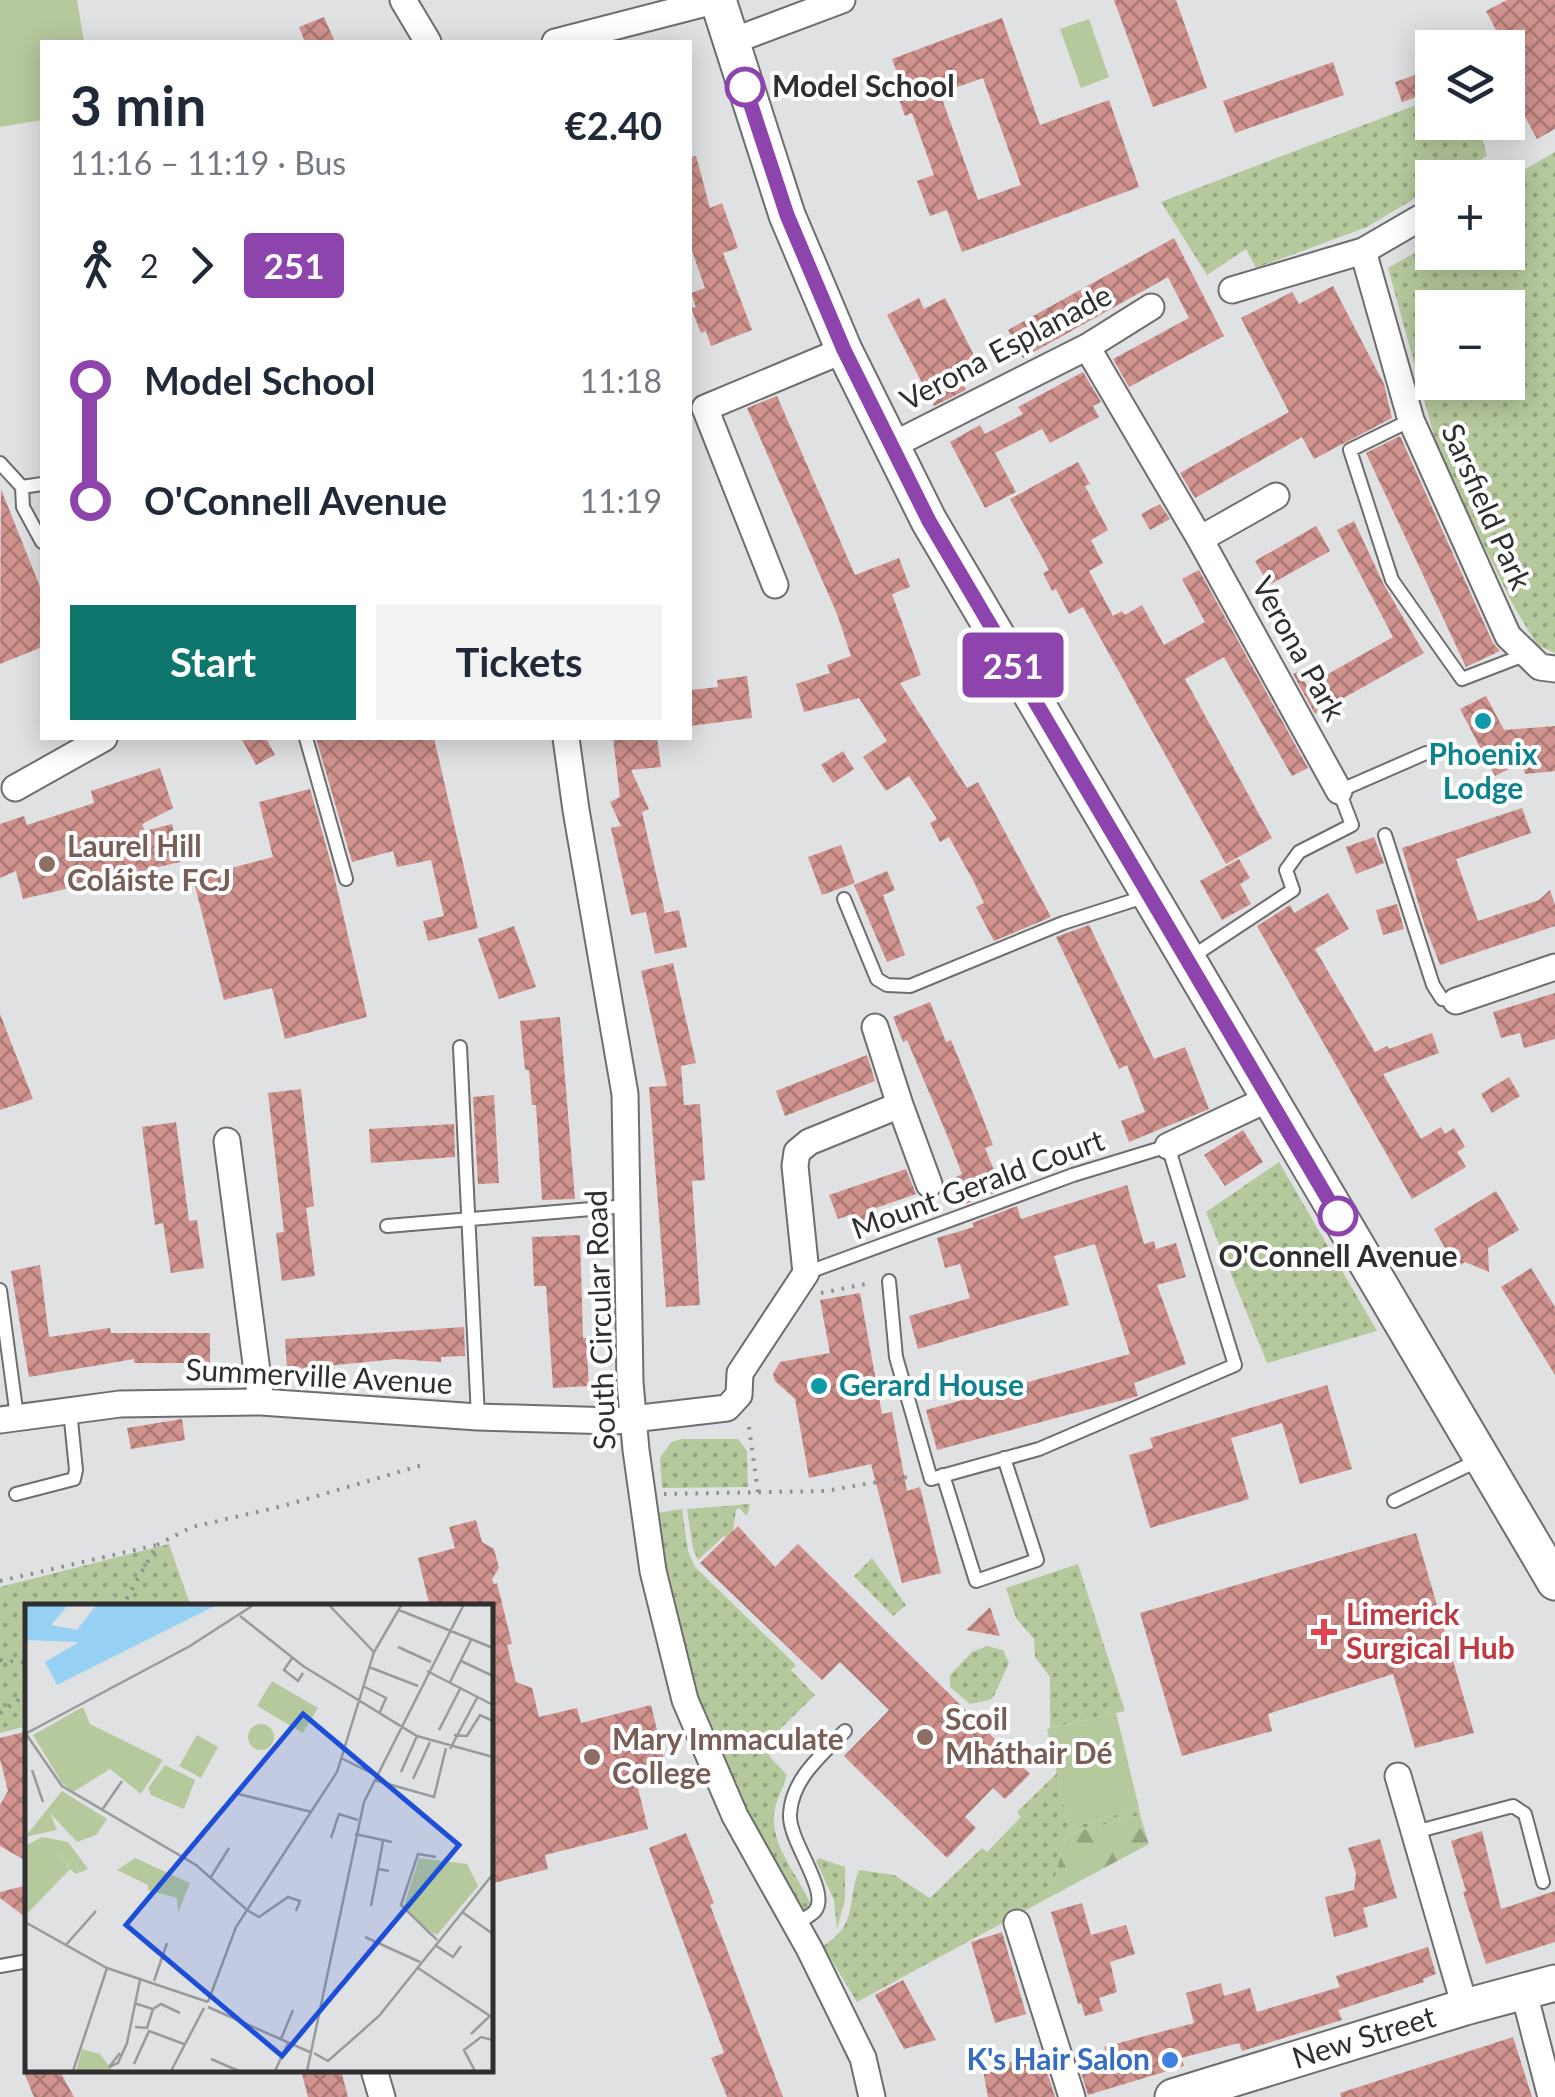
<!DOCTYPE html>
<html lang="en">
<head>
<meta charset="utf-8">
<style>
	:root { --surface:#fff; --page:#f2f2f3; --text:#1f2937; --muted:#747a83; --accent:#0f766e }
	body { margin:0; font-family:Lato,sans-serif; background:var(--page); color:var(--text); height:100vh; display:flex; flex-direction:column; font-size:38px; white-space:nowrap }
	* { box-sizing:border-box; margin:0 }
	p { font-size:32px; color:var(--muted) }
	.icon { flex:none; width:55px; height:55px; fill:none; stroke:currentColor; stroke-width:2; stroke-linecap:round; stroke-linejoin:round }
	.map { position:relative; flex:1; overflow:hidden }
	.details { position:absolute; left:40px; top:40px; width:652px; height:700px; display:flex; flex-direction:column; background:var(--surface); border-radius:0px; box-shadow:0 5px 25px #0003 }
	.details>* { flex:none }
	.badge { padding:0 20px; border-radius:8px; font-size:35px; line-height:65px }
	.buttons { position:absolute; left:1415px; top:30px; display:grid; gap:20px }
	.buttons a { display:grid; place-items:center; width:110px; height:110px; border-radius:0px; background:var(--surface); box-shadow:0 5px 25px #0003; font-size:50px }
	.map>.badge { position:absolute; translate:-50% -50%; box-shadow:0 0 0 5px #fff }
	.legs { display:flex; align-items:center; gap:15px; height:110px; padding:0 30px; font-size:32px }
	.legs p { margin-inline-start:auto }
	.head { display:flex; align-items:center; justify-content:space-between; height:170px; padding:0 30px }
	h1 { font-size:55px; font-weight:700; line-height:75px }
	.primary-button { display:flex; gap:20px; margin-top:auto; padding:20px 30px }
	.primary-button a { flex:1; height:115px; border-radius:0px; background:var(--accent); color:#fff; font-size:40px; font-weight:700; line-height:115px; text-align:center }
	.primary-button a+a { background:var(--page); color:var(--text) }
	ul { padding:0 30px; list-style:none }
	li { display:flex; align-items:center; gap:35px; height:120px; font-size:38px }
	li i { display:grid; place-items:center; width:15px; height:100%; margin:0 12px; background:currentColor }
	li i::after { content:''; width:25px; height:25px; margin:-12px; border:8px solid; border-radius:50%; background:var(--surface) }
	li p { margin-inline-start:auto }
	li:first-child i { background:linear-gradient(#0000 50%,currentColor 0) }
	li:last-child i { background:linear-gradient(currentColor 50%,#0000 0) }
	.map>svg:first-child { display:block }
</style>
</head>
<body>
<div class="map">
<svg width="1555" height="2097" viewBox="0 0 1555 2097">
	<defs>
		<pattern id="grass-dots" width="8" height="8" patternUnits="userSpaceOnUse" patternTransform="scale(2.5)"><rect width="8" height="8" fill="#b6c99c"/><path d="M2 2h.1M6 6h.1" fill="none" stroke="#94a480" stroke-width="1.8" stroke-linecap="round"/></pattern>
		<pattern id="forest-firs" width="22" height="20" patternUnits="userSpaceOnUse" patternTransform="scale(2.5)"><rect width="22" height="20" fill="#b6c99c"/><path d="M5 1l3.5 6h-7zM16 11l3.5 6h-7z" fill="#94a480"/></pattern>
		<pattern id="building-cross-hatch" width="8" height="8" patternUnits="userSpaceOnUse" patternTransform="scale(2.5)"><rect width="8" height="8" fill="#d1938d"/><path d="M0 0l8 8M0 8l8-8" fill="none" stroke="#aa7874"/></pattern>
	</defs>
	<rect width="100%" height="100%" fill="#e0e1e3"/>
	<path fill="url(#grass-dots)" fill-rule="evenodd" d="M1432 99V122L1478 123 1487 156 1451 177 1432 178V188L1367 227 1256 268 1246 249 1207 275 1161 202Z
		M1555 152V653L1537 645 1512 603 1439 454 1388 268 1432 243V252H1508V179ZM1432 308H1508V382H1432Z
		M1279 1162 1377 1331 1267 1363 1206 1212Z
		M738 1439 747 1451 748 1487 662 1488 660 1458 671 1442 682 1439Z
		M750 1504 747 1516 739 1508 736 1510 733 1530 759 1571 724 1536 698 1560 693 1549 687 1509Z
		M682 1509 688 1551 695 1567 796 1665 791 1670 815 1695 769 1740 766 1746 770 1757 787 1775C783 1788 776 1800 774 1814 771 1846 798 1875 810 1903L803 1913C733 1798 668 1648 657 1513Z
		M169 1544 191 1607H28L27 1726 0 1733V1587Z
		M872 1558 906 1605 893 1616 854 1576Z
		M1078 1564 1125 1711 1050 1728V1677L1035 1657 1034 1639 1016 1618 1006 1588Z
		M987 1646 1003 1650 1009 1663 994 1696 990 1700 970 1704 950 1687V1675L972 1652Z
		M1057 1773 1069 1828 1139 1808 1140 1815 1066 1835 1050 1897 857 2002 823 1946C859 1924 846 1902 859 1870L894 1875 930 1898 982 1848 987 1852 1021 1817 1017 1812Z
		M819 1858 845 1867V1899L837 1929 834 1900 816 1861Z"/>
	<path fill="url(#forest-firs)" d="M1140 1815 1149 1844 1050 1897 1066 1835Z"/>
	<path fill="#b6c99c" d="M0 0H77L84 42H42V120L0 127Z
		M1089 19 1109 77 1081 88 1060 29Z
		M1116 1713 1139 1808 1069 1828 1047 1729Z"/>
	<path fill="url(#building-cross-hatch)" fill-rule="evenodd" d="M1114 0H1176L1207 88 1153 107Z
		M1507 0H1555V129L1537 139 1513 94 1526 87 1486 11Z
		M324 17 335 42H305L299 27Z
		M1002 18 1040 125 1109 100 1139 187 962 252 947 210 930 216 917 181 934 175 912 113 905 116 898 97 905 94 892 59ZM983 78 1021 185 978 200 940 93Z
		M1333 62 1344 95 1235 133 1223 101Z
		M1432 69V92L1402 102 1395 82Z
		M696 156 710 208 722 203 738 248 723 253 752 330 711 346 706 331 701 333 691 308 696 307 691 293 705 288 690 245V157Z
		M1174 238 1224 336 1129 387 1113 359 1189 318 1168 277 1023 358 1008 330Z
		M1333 286 1384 384 1392 418 1314 459 1302 437 1195 498 1180 473 1289 412 1241 318 1292 292 1299 304Z
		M919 298 924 309 945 298 982 371 962 381 966 390 934 406 887 315Z
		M1083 372 1101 402 1093 406 1099 417 1050 443 1042 429 995 453 1016 492 985 508 950 442 980 425 985 434 1023 414 1018 407Z
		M777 396 855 575 899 558 910 587 892 594 921 675 900 683 967 788 978 782 1051 917 994 941 976 907 984 903 974 882 949 837 940 842 930 823 937 819 909 776 886 791 863 757 887 741 859 698 804 712 796 684 830 673 827 665 851 656 837 614 747 408Z
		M1400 436 1493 643 1500 651 1466 667 1366 453Z
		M1078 462 1090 484 1085 486 1108 530 1091 540 1103 563 1089 571 1113 616 1122 611 1125 615 1142 605 1164 645 1205 622 1182 579 1199 570 1308 768 1292 776 1224 657 1185 679 1272 838 1226 864 1083 607 1069 614 1056 589 1052 591 1043 573 1049 570 1010 499Z
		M1 489 42 592V647L0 664Z
		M1160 504 1170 519 1150 530 1141 514Z
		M1354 521 1384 585 1424 653 1315 714 1293 674 1299 671 1307 686 1393 637 1337 530Z
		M1316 526 1330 551 1269 585 1255 561Z
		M747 676 752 718 690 726V690L718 687 717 680Z
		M1486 696 1504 730 1555 726V771L1525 774 1523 762 1495 776 1460 709Z
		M241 738H266L275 755 256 765Z
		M316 738H434L478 928 428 941 423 921 444 916 431 860 397 867 393 851 352 862Z
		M613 738H657L661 767 631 770 649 809 642 812 665 913 679 910 687 947 655 954 646 912 631 915 611 828 621 826 610 802 620 797Z
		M843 751 854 769 833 783 821 765Z
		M160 768 173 808 142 824 145 831 172 824 180 862 23 899 16 871 0 878V824L24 816 27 825 94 803 91 791Z
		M310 789 332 867 367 1017 285 1039 272 988 224 1000 193 878 273 857 259 802Z
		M1522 808 1531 833 1456 859 1478 921 1539 900 1550 890 1555 905V926L1440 965 1424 923 1402 848Z
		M1374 837 1384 863 1356 874 1346 847Z
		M841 845 855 883 822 895 808 857Z
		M1239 859 1250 878 1240 884 1251 904 1222 920 1200 881Z
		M887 871 895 890 883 895 905 955 887 962 854 885Z
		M1328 893 1349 929 1315 949 1375 1052 1387 1046 1389 1049 1432 1033 1439 1053 1383 1074 1421 1139 1441 1127 1445 1134 1454 1128 1465 1147 1457 1152 1466 1167 1412 1199 1257 926 1290 905 1294 913Z
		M1397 904 1404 929 1383 935 1376 910Z
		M1089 925 1154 1059 1185 1047 1209 1109 1129 1142 1121 1121 1145 1112 1127 1065 1119 1069 1056 937Z
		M514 926 536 987 499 999 478 939Z
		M673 963 696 1063 681 1066 684 1105 700 1104 705 1180 692 1181 700 1305 666 1307 649 1087 667 1086 641 971Z
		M1555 993V1039L1524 1048 1520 1033 1501 1038 1493 1012Z
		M930 1002 946 1042 951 1040 977 1103 993 1145 985 1148 1002 1190 965 1204 954 1178 962 1174 947 1135 907 1040 903 1042 893 1017Z
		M0 1014 33 1099 0 1110Z
		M560 1017 575 1199 542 1200 536 1105H532L529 1070H525L520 1021Z
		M867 1055 875 1081 785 1116 776 1091Z
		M1509 1077 1520 1096 1492 1113 1481 1094Z
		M301 1089 314 1206 306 1208 315 1276 282 1281 276 1233 284 1232 268 1093Z
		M494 1095 499 1183 478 1184 473 1097Z
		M176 1122 189 1221 197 1220 204 1268 171 1273 163 1223 155 1225 142 1127Z
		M454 1124 455 1157 371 1163 369 1129Z
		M1243 1130 1263 1162 1225 1186 1204 1155Z
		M906 1169 916 1194 876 1208 880 1218 854 1227 850 1215 838 1219 829 1195Z
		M1127 1185 1144 1244 1154 1241 1156 1249 1176 1243 1186 1277 1157 1285 1186 1364 1134 1383 1138 1396 937 1450 926 1410 1130 1354 1095 1244 1054 1256 1069 1305 918 1349 909 1316 970 1298 960 1264 945 1268 937 1238 974 1227 972 1223 1017 1206 1021 1219Z
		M1496 1191 1519 1230 1488 1248 1489 1272 1465 1262 1457 1268 1434 1229Z
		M580 1235 583 1338H586L589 1386 553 1388 546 1286H534L532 1237Z
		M40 1265 49 1337 110 1328 111 1333H210V1363H134V1359L29 1377 11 1271Z
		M1531 1268 1555 1307V1375L1501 1287Z
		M860 1293 882 1414 892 1412 907 1491 920 1487 941 1573 902 1583 871 1464 809 1478 795 1399 775 1381 773 1374 780 1362 830 1353 820 1300Z
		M464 1327 465 1356 441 1357V1362L396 1359 287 1370 285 1339Z
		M1327 1385 1352 1469 1300 1484 1282 1423 1231 1438 1249 1499 1150 1528 1129 1455 1153 1448 1150 1438Z
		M182 1419 185 1440 131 1449 127 1428Z
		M476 1520 482 1542 494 1549 499 1568 492 1579 494 1584 497 1583 512 1644 507 1645 516 1682 532 1688 539 1717 577 1708 581 1723 651 1705 667 1772 636 1780 648 1829 545 1855 548 1869 490 1884V1607H430L418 1558 455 1548 449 1527Z
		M738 1526 775 1567 798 1544 1030 1774 1005 1799 993 1788 965 1817 976 1828 947 1858 844 1756 889 1710 840 1662 822 1680 700 1563Z
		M1416 1533 1474 1733 1415 1748 1393 1674 1268 1714 1272 1731 1182 1756 1140 1613Z
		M990 1607 1000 1636 966 1630Z
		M28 1731V1862L0 1846V1805L8 1791 0 1759V1738Z
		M1482 1831 1501 1909 1555 1891V1942L1486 1964 1463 1892 1466 1891 1451 1841Z
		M686 1833 714 1903 710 1905 783 2097H727L711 2058 724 2053 649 1848Z
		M1380 1839 1397 1898 1363 1908 1368 1927 1334 1937 1325 1897 1354 1890 1356 1873 1348 1848Z
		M28 1885V1919L0 1898V1892Z
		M1082 1903 1091 1935 1126 1925 1135 1954 1110 1962 1117 1992 1099 1998 1103 2011 1085 2016 1081 2003 1078 2004 1051 1912Z
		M1002 1932 1026 2014 995 2023 971 1942Z
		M1428 1947 1436 1974 1423 1979 1424 1982 1338 2010 1342 2020 1242 2051 1239 2043 1181 2058 1184 2066 1088 2095 1080 2069 1108 2060 1104 2047 1194 2023 1186 1993 1221 1983 1224 1996 1250 1988 1257 2012 1340 1987 1336 1976Z
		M903 1980 936 2040 904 2049 875 1995Z
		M1513 2037 1532 2097H1341L1340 2093Z
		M1036 2055 1041 2074 1047 2072 1055 2097H988L983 2070Z
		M23 2070H59L74 2097H34Z
		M301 2070H341L348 2097H308Z"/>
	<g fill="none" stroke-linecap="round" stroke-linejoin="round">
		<defs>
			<path id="lane" d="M1411 420 1350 450 1392 580 1462 679 1527 654
				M0 463 22 487
				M42 484 22 487 23 507 42 542
				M306 738 346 879
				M1385 835 1433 985 1442 999 1456 1001
				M844 899 877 979 887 985 910 986 1063 923 1147 896
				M1190 958 1293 890 1286 870 1299 852 1352 825 1339 791 1426 753
				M460 1047 478 1417
				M387 1226 627 1206
				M806 1273 1073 1175 1168 1146 1235 1365 1039 1449 931 1479 896 1357 889 1281
				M0 1290 17 1417
				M943 1475 976 1581 1037 1560 1004 1458
				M16 1494 74 1479 76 1470 70 1410
				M1394 1501 1479 1460
				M1415 1832 1513 1806 1525 1814 1543 1882
				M796 1924C801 1920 811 1916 815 1911 831 1892 788 1841 790 1814 792 1778 822 1755 845 1731
				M0 1966 28 1961"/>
			<path id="street" d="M403 0 428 42
				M555 42 718 0
				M730 42 842 0
				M1432 211 1363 251 1411 420 1508 636 1540 667 1555 669
				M1232 290 1363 251
				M1087 347 1200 539 1276 496
				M891 446 1087 347 1151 307
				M1200 539 1339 791
				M775 585 705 408 844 350
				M566 738 576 810 625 1094 630 1382 636 1450 653 1571 685 1700 735 1816 810 1950 863 2058 872 2097
				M15 788 104 738
				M1456 1001 1555 967
				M875 1027 900 1105
				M227 1141 261 1402
				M1168 1146 1268 1099
				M0 1420 120 1404 261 1402 478 1417 615 1421 727 1408 739 1395 740 1373 806 1273 795 1166 797 1152 809 1142 900 1105 929 1184
				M1398 1776 1465 2007
				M1017 1923 1072 2097
				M1524 1993 1551 2097
				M374 2070 382 2097"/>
			<path id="secondary" d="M718 0 787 215 844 350 929 521 1555 1582
				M1173 2097 1465 2007 1555 1983"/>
		</defs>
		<use href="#lane" stroke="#6e6e70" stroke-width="16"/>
		<use href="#street" stroke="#6e6e70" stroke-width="29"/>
		<use href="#secondary" stroke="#6e6e70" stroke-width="39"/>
		<path stroke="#8d8e8f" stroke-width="4" stroke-dasharray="2.5 8" stroke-linecap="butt" d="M821 1293 871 1283
			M749 1427 758 1492
			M664 1494 825 1491 913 1476
			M157 1545 192 1527 283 1506 426 1464
			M0 1581 157 1545 122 1607
			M0 1660 28 1663
			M0 1713 28 1693"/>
		<use href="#lane" stroke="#fff" stroke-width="12"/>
		<use href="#street" stroke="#fff" stroke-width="25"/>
		<use href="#secondary" stroke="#fff" stroke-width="35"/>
	</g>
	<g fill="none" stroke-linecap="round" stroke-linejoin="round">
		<defs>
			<path id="line-1" d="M745 87 787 215 844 350 929 521 1338 1216"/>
		</defs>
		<use href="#line-1" stroke="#fff" stroke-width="22"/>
		<use href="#line-1" stroke="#8e44ad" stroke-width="15"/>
	</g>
	<g fill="#fff" stroke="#8e44ad" stroke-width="5">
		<circle cx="745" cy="87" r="18"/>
		<circle cx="1338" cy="1216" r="18"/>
	</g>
	<g fill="#0f9aa8" stroke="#fff" stroke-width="4">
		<circle cx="1483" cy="721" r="10"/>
		<circle cx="819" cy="1386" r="10"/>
	</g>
	<g fill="#8d6e63" stroke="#fff" stroke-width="4">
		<circle cx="47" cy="864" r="10"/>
		<circle cx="925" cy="1737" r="10"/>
		<circle cx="592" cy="1757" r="10"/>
	</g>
	<path fill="#e0444e" stroke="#fff" stroke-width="4" d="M1319 1617h10v10h10v10h-10v10h-10v-10h-10v-10h10z"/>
	<circle fill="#3f7fe0" stroke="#fff" stroke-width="4" cx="1170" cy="2060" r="10"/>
	<g text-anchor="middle" stroke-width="8" stroke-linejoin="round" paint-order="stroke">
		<g font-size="30" font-weight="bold" fill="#2f2f30" stroke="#fff" text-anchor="start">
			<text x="772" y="97">Model School</text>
			<text x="1338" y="1267" text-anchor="middle">O'Connell Avenue</text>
		</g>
		<g font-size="30" fill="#2f2f30" stroke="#fff">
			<text transform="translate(1006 348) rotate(-28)" y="10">Verona Esplanade</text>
			<text transform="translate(1486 507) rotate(66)" y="10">Sarsfield Park</text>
			<text transform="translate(1298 649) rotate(61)" y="10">Verona Park</text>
			<text transform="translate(978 1185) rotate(-20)" y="10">Mount Gerald Court</text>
			<text transform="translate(601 1320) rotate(-92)" y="10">South Circular Road</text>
			<text transform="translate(319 1377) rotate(3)" y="10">Summerville Avenue</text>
			<text transform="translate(1364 2038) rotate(-17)" y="10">New Street</text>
		</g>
		<g font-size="30" font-weight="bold" fill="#0d838f" stroke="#fff">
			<text x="1483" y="765">Phoenix<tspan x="1483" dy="34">Lodge</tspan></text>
			<text x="839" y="1396" text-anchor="start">Gerard House</text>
		</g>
		<g font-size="30" font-weight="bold" fill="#785e54" stroke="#fff" text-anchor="start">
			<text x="67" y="857">Laurel Hill<tspan x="67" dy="34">Coláiste FCJ</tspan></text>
			<text x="945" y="1730">Scoil<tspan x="945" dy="34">Mháthair Dé</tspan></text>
			<text x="612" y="1750">Mary Immaculate<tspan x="612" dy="34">College</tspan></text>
		</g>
		<g font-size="30" font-weight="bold" fill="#be3a42" stroke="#fff" text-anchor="start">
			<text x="1346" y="1625">Limerick<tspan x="1346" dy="34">Surgical Hub</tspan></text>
		</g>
		<g font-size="30" font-weight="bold" fill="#366cbe" stroke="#fff" text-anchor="end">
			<text x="1150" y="2070">K's Hair Salon</text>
		</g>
	</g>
	<g transform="translate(25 1604)">
		<rect width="468" height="468" fill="#e0e1e3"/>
		<path d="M58 103 65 120 138 156 116 190 85 165 48 188 37 179 8 131ZM172 131 193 143 176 174 154 162ZM140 161 170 176 159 205 126 191 123 184ZM37 187 82 215 71 231 52 238 25 209 32 226 0 233ZM17 233 43 238 63 265 51 270 45 265 0 312V300L44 263 22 237 0 254V242ZM110 254 165 279 153 309 152 294 123 286V281L92 266ZM394 254 442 260 453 282 412 331 378 304ZM57 445 75 450 88 467H51Z" fill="#b6c99c"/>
		<path d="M247 77 293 104 278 129 232 102ZM223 133a13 13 0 1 1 26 0a13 13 0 1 1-26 0ZM34 121 56 156 35 169 13 134ZM40 193 73 216 60 235 27 212ZM22 236 44 264 0 300V254ZM417 264 444 285 409 330 382 308Z" fill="#b6c99c"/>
		<path d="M0 0H44L26 21 52 26 72 0H194L32 81 20 58 54 38 0 36Z" fill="#97d1f3"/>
		<path fill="none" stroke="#999a9b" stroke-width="2.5" d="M303 0 349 48M374 6 468 44M215 12 278 62 392 132 468 153M373 43 406 58M267 54 259 66 273 77 278 69M436 57 468 72M344 63 393 82M402 67 468 101M425 78 446 36M338 82 361 94 354 110M414 126 436 83M0 130 165 42 230 0M1 130 37 182 171 261 222 306 234 313 263 293 275 297 271 307M429 131 442 132 455 111 468 117M425 145 453 92M316 154 350 171M7 166 18 198M376 168 392 132M388 175 405 138M349 176 409 193 421 144M213 190 287 208M77 206 97 177M330 230 367 238M306 234 314 210 333 216M358 237 353 265 364 267M411 253 393 250 376 301 412 336M186 273 204 244M346 302 353 265M437 308 468 330M0 318 82 364 183 398M340 333 395 358M410 341 428 353 436 342M40 342 71 307M393 364 465 412 446 430M129 377 142 339M183 398 211 323 312 168 349 48 377 0M109 399 128 405 122 424 110 423M183 403 287 449M128 405 136 400 155 409M256 435 268 406M95 449 84 463 93 459 102 439 115 376M289 449 303 457 354 412 468 270M186 455 214 467M109 460 124 427 159 440M48 467 82 364M146 467 179 404M250 467 263 439M282 467 339 198 439 0M450 467 439 446 456 433 468 436"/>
		<path fill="#1d4ed8" fill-opacity="0.15" stroke="#1d4ed8" stroke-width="5" d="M278 110 434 241 257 452 101 321Z"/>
		<rect width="468" height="468" fill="none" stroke="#2f2f30" stroke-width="5"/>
	</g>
</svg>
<div class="buttons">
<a><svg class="icon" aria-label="layers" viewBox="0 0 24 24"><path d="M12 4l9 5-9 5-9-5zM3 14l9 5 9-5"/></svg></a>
<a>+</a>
<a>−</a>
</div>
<b class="badge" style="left:1013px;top:665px;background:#8e44ad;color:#fff">251</b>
<section class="details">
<div class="head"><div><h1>3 min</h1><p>11:16 – 11:19 · Bus</p></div><b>€2.40</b></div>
<div class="legs"><svg class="icon" aria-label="walk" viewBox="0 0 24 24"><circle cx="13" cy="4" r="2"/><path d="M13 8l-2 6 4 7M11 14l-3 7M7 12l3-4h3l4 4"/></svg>2<svg class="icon" aria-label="forward" viewBox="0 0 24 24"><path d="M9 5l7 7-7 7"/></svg><b class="badge" style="background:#8e44ad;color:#fff">251</b></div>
<ul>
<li><i style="color:#8e44ad"></i><b>Model School</b><p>11:18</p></li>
<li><i style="color:#8e44ad"></i><b>O'Connell Avenue</b><p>11:19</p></li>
</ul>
<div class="primary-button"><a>Start</a><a>Tickets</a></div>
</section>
</div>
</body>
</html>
